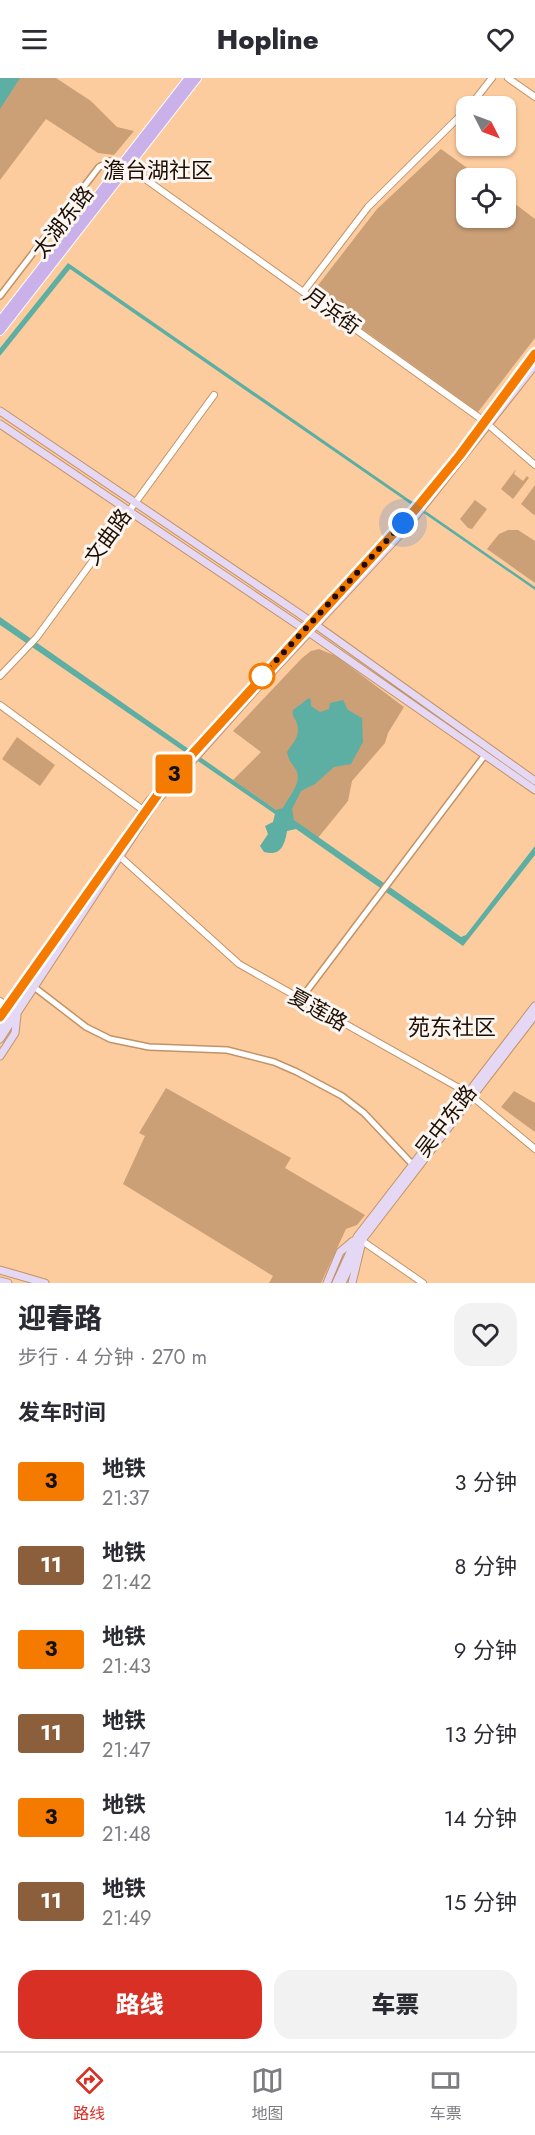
<!DOCTYPE html>
<html lang="zh">
<head>
<meta charset="utf-8">
<style>
	:root { --surface:#fff; --page:#f2f2f3; --text:#2b2b33; --muted:#7c7c81; --line:#e1e1e2; --accent:#d93025 }
	body { margin:0; font-family:Jost,"Noto Sans SC",sans-serif; background:var(--page); color:var(--text); height:100vh; display:flex; flex-direction:column; font-size:22px; white-space:nowrap }
	* { box-sizing:border-box; margin:0 }
	p { font-size:20px; color:var(--muted) }
	.icon { flex:none; width:33px; height:33px; fill:none; stroke:currentColor; stroke-width:2; stroke-linecap:round; stroke-linejoin:round }
	.map { position:relative; height:1205px; overflow:hidden }
	.side { display:flex; flex-direction:column; background:var(--surface); flex:1 }
	.side>* { flex:none }
	.badge { padding:0 12px; border-radius:4px; font-size:21px; line-height:39px }
	.needle { width:39px; rotate:132deg }
	.buttons { position:absolute; left:456px; top:18px; display:grid; gap:12px }
	.buttons a { display:grid; place-items:center; width:60px; height:60px; border-radius:12px; background:var(--surface); box-shadow:0 2px 4px #0004; font-size:30px }
	.you { position:absolute; width:30px; height:30px; margin:-15px; border:4px solid #fff; border-radius:50%; background:#1a73e8; box-shadow:0 0 0 9px #1a73e833 }
	.map>.badge { position:absolute; translate:-50% -50%; box-shadow:0 0 0 3px #fff }
	h2 { padding:0 18px; font-size:22px; line-height:54px }
	.round { display:grid; place-items:center; flex:none; width:63px; height:63px; border-radius:18px; background:var(--page) }
	.summary { display:flex; align-items:center; justify-content:space-between; height:102px; padding:0 18px }
	h1 { font-size:28px; font-weight:800; line-height:45px }
	.primary-button { display:flex; gap:12px; margin-top:auto; padding:12px 18px }
	.primary-button a { flex:1; height:69px; border-radius:18px; background:var(--accent); color:#fff; font-size:24px; font-weight:800; line-height:69px; text-align:center }
	.primary-button a+a { background:var(--page); color:var(--text) }
	ul { padding:0; list-style:none }
	li { display:flex; align-items:center; gap:18px; height:84px; padding:0 18px }
	li div { flex:1 }
	li b { display:block; font-size:22px }
	li em { font-style:normal }
	li .badge { min-width:66px; font-weight:700; text-align:center }
	header { display:flex; justify-content:space-between; align-items:center; height:78px; padding:0 18px; background:var(--surface); font-size:27px; font-weight:800 }
	.dock { display:flex; justify-content:space-around; align-items:center; height:84px; border-top:2px solid var(--line); background:var(--surface); font-size:16px; color:var(--muted) }
	.dock a { display:grid; justify-items:center; gap:3px }
	.dock .selected { color:var(--accent) }
	.map>svg:first-child { display:block }
</style>
</head>
<body>
<header><svg class="icon" aria-label="menu" viewBox="0 0 24 24"><path d="M4 6h16M4 12h16M4 18h16"/></svg>Hopline<svg class="icon" aria-label="heart" viewBox="0 0 24 24"><path d="M12 20l-8-8c-3-5 5-10 8-4 3-6 11-1 8 4z"/></svg></header>
<div class="map">
<svg width="535" height="1205" viewBox="0 0 535 1205">
	<rect width="100%" height="100%" fill="#fdcc9e"/>
	<path fill="#cba077" d="M4 0H56L91 23 117 49 134 53 114 77 98 75 46 41 0 102V5Z
		M441 71 481 100H466V140H506V119L535 141V260L478 334 312 215 377 131Z
		M516 391 514 396 523 403 527 398 529 400 513 421 501 411Z
		M535 407V436L534 437 521 426Z
		M475 422 487 431 472 451 468 450 460 441Z
		M508 452H518L535 463V505L487 471 499 456Z
		M319 571 336 578 404 629 388 655 385 665 352 703 348 723 317 761 233 702 261 674 233 653 302 580 311 573Z
		M17 659 55 687 40 708 2 681Z
		M166 1010 291 1080 285 1090 365 1137 357 1147 346 1151 321 1205H269L273 1198 123 1106 145 1058 139 1055Z
		M514 1013 535 1025V1054L501 1029Z"/>
	<path fill="#5daea3" d="M0 0H20L0 31Z
		M68 185 535 509V512L70 191 0 278V270Z
		M0 539 276 732 283 730C288 719 303 705 296 692 292 685 289 684 287 674 292 666 301 658 297 646 295 639 292 640 293 632L309 620 311 622V628L320 634 329 631 330 625 343 622 348 632 362 640 363 664 351 686 334 689 315 706 301 713 292 731 294 742 461 859 466 857 535 768V777L463 868 296 751 287 753C285 766 281 779 264 774L260 768 268 756 265 748 273 744 275 736 0 547Z"/>
	<g fill="none" stroke-linecap="round" stroke-linejoin="round">
		<defs>
			<path id="minor" d="M0 218 99 89 110 83 124 86
				M34 909 86 949 110 961 149 969 227 972 274 984 297 994 342 1018 364 1035 413 1087
				M300 922 485 677"/>
			<path id="tertiary" d="M508 0 535 19
				M470 28 492 0
				M127 88 484 343 535 387
				M304 213 368 129 466 32
				M0 598 37 559 214 317
				M0 627 147 735
				M116 775 239 886 468 1015 535 1071
				M0 923 17 935
				M358 1160 423 1205"/>
			<path id="secondary" d="M0 333 316 547 535 703
				M0 346 310 555 535 712
				M0 951 149 723 254 605 403 445 535 278
				M0 961 154 726 258 609 407 449 535 287
				M0 978 15 955 17 937
				M0 1192 45 1205
				M0 1203 8 1205
				M327 1205 340 1174 353 1163
				M336 1205 357 1159 535 928
				M342 1205 362 1162 535 937
				M352 1205 361 1168"/>
			<path id="primary" d="M0 243 189 0
				M0 253 197 0"/>
		</defs>
		<use href="#minor" stroke="#c29367" stroke-width="8"/>
		<use href="#tertiary" stroke="#c29367" stroke-width="8"/>
		<use href="#secondary" stroke="#c29367" stroke-width="9"/>
		<use href="#primary" stroke="#fff" stroke-width="10"/>
		<use href="#minor" stroke="#fff" stroke-width="5"/>
		<use href="#tertiary" stroke="#fff" stroke-width="6"/>
		<use href="#secondary" stroke="#e5d8f4" stroke-width="7"/>
		<use href="#primary" stroke="#cbb1ea" stroke-width="8"/>
	</g>
	<g fill="none" stroke-linecap="round" stroke-linejoin="round">
		<defs>
			<path id="line" d="M0 939 166 705 414 433 460 377 535 276"/>
		</defs>
		<use href="#line" stroke="#fff" stroke-width="14"/>
		<use href="#line" stroke="#f57b00" stroke-width="9"/>
		<path stroke="#1e0d00" stroke-width="6" stroke-dasharray="0 10.8" d="M262 598 403 445"/>
	</g>
	<circle fill="#fff" stroke="#f57b00" stroke-width="3" cx="262" cy="598" r="12"/>
	<g text-anchor="middle" stroke-width="6" stroke-linejoin="round" paint-order="stroke">
		<g font-size="21" fill="#1e0d00" stroke="#fbf6f2">
			<text transform="translate(63 144) rotate(-52)" y="7">太湖东路</text>
			<text transform="translate(332 233) rotate(36)" y="7">月浜街</text>
			<text transform="translate(108 459) rotate(-54)" y="7">文曲路</text>
			<text transform="translate(318 932) rotate(29)" y="7">夏莲路</text>
			<text transform="translate(446 1043) rotate(-52)" y="7">吴中东路</text>
		</g>
		<g font-size="22" fill="#1e0d00" stroke="#fbf6f2">
			<text x="158" y="100">澹台湖社区</text>
			<text x="452" y="957">苑东社区</text>
		</g>
	</g>
</svg>
<div class="buttons">
<a><svg class="needle" viewBox="-14 -14 28 28"><path d="M0-13l5 13h-10z" fill="#e53935"/><path d="M0 13l5-13h-10z" fill="#7c7c81"/></svg></a>
<a><svg class="icon" aria-label="locate" viewBox="0 0 24 24"><circle cx="12" cy="12" r="6"/><path d="M12 2v4M12 18v4M2 12h4M18 12h4"/></svg></a>
</div>
<div class="you" style="left:403px;top:445px"></div>
<b class="badge" style="left:174px;top:696px;background:#f57b00;color:#111">3</b>
</div>
<section class="side">
<div class="summary"><div><h1>迎春路</h1><p>步行 · 4 分钟 · 270 m</p></div><a class="round"><svg class="icon" aria-label="heart" viewBox="0 0 24 24"><path d="M12 20l-8-8c-3-5 5-10 8-4 3-6 11-1 8 4z"/></svg></a></div>
<h2>发车时间</h2>
<ul>
<li><span class="badge" style="background:#f57b00;color:#111">3</span><div><b>地铁</b><p>21:37</p></div><em>3 分钟</em></li>
<li><span class="badge" style="background:#8b5e3c;color:#fff">11</span><div><b>地铁</b><p>21:42</p></div><em>8 分钟</em></li>
<li><span class="badge" style="background:#f57b00;color:#111">3</span><div><b>地铁</b><p>21:43</p></div><em>9 分钟</em></li>
<li><span class="badge" style="background:#8b5e3c;color:#fff">11</span><div><b>地铁</b><p>21:47</p></div><em>13 分钟</em></li>
<li><span class="badge" style="background:#f57b00;color:#111">3</span><div><b>地铁</b><p>21:48</p></div><em>14 分钟</em></li>
<li><span class="badge" style="background:#8b5e3c;color:#fff">11</span><div><b>地铁</b><p>21:49</p></div><em>15 分钟</em></li>
</ul>
<div class="primary-button"><a>路线</a><a>车票</a></div>
</section>
<nav class="dock">
<a class="selected"><svg class="icon" aria-label="directions" viewBox="0 0 24 24"><path d="M12 3l9 9-9 9-9-9zM9 14v-3h6M13 9l2 2-2 2"/></svg>路线</a>
<a><svg class="icon" aria-label="map" viewBox="0 0 24 24"><path d="M3 6l6-2 6 2 6-2v14l-6 2-6-2-6 2zM9 4v14M15 6v14"/></svg>地图</a>
<a><svg class="icon" aria-label="tickets" viewBox="0 0 24 24"><path d="M3 7h18v10H3zM15 7v10"/></svg>车票</a>
</nav>
</body>
</html>
